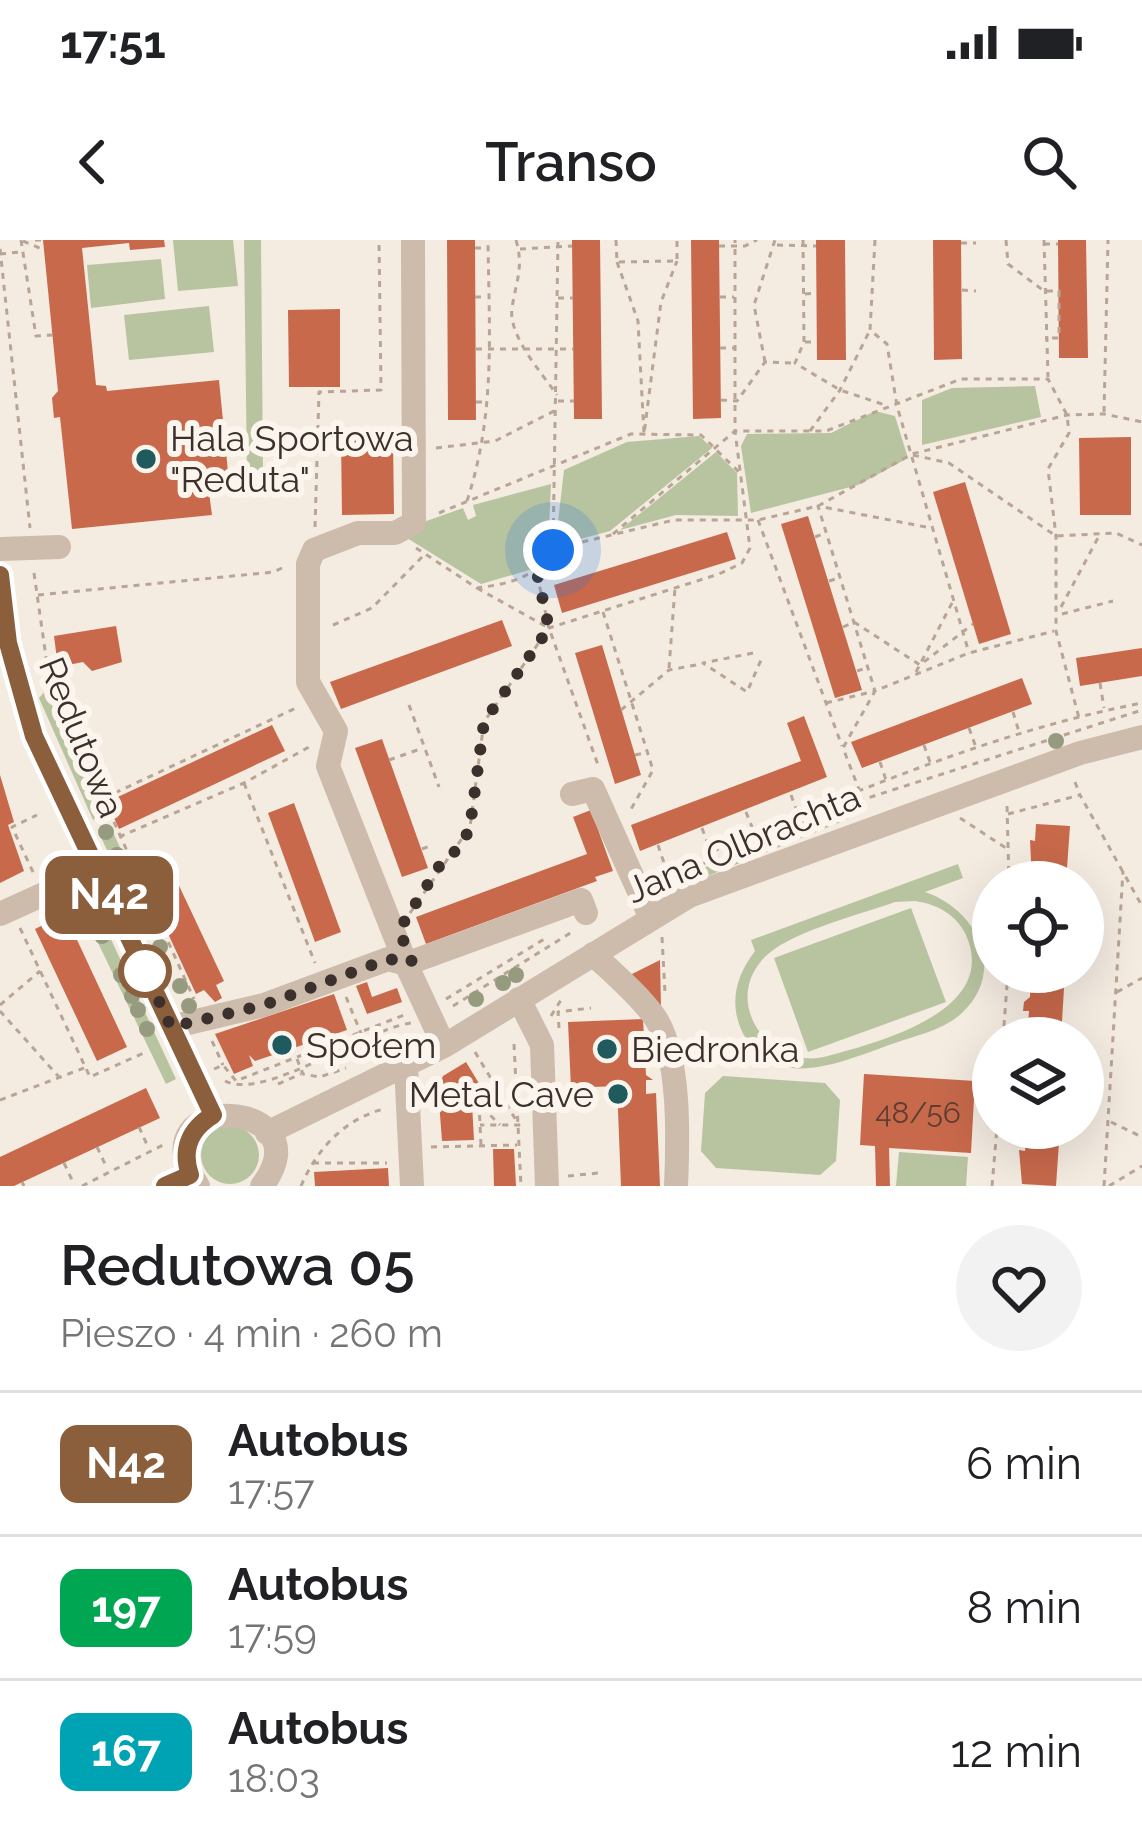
<!DOCTYPE html>
<html lang="pl">
<head>
<meta charset="utf-8">
<style>
	:root { --surface:#fff; --page:#f2f2f2; --text:#202124; --muted:#757577; --line:#e0e0e0 }
	body { margin:0; font-family:Raleway,sans-serif; background:var(--page); color:var(--text); height:100vh; display:flex; flex-direction:column; font-size:45px; white-space:nowrap }
	* { box-sizing:border-box; margin:0 }
	p { font-size:39px; color:var(--muted) }
	.icon { flex:none; width:66px; height:66px; fill:none; stroke:currentColor; stroke-width:2; stroke-linecap:round; stroke-linejoin:round }
	.map { position:relative; height:946px; overflow:hidden }
	.drawer { display:flex; flex-direction:column; background:var(--surface); flex:1 }
	.drawer>* { flex:none }
	.badge { padding:0 24px; border-radius:18px; font-size:42px; line-height:78px }
	.fabs { position:absolute; left:972px; top:621px; display:grid; gap:24px }
	.fabs a { display:grid; place-items:center; width:132px; height:132px; border-radius:50%; background:var(--surface); box-shadow:0 12px 48px #0002; font-size:60px }
	.you { position:absolute; width:60px; height:60px; margin:-30px; border:9px solid #fff; border-radius:50%; background:#1a73e8; box-shadow:0 0 0 18px #1a73e833 }
	.map>.badge { position:absolute; translate:-50% -50%; box-shadow:0 0 0 6px #fff }
	.round { display:grid; place-items:center; flex:none; width:126px; height:126px; border-radius:63px; background:var(--page) }
	.overview { display:flex; align-items:center; justify-content:space-between; height:204px; padding:0 60px }
	h1 { font-size:57px; font-weight:600; line-height:90px }
	ul { padding:0; list-style:none }
	li { display:flex; align-items:center; gap:36px; height:144px; padding:0 60px; border-top:3px solid var(--line) }
	li div { flex:1 }
	li b { display:block; font-size:45px }
	li em { font-style:normal }
	li .badge { min-width:132px; font-weight:700; text-align:center }
	.status { display:flex; justify-content:space-between; align-items:center; height:84px; padding:0 60px; background:var(--surface); direction:ltr }
	.status svg { height:33px; fill:currentColor }
	header { display:flex; justify-content:space-between; align-items:center; height:156px; padding:0 60px; background:var(--surface); font-size:54px; font-weight:600 }
	.map>svg:first-child { display:block }
</style>
</head>
<body>
<div class="status"><b>17:51</b><svg viewBox="0 0 49 12"><path d="M0 12V9h3v3zM5 12V6h3v6zM10 12V3h3v9zM15 12V0h3v12zM26 1h20v11H26zM47 4h2v5h-2z"/></svg></div>
<header><svg class="icon" aria-label="back" viewBox="0 0 24 24"><path d="M15 5l-7 7 7 7"/></svg>Transo<svg class="icon" aria-label="search" viewBox="0 0 24 24"><circle cx="10" cy="10" r="6"/><path d="M15 15l6 6"/></svg></header>
<div class="map">
<svg width="1142" height="946" viewBox="0 0 1142 946">
	<rect width="100%" height="100%" fill="#f4ebe1"/>
	<path fill="#b8c4a0" fill-rule="evenodd" d="M173 0H233L238 46 178 51Z
		M244 0H261L263 234H247Z
		M161 19 165 59 91 68 87 25Z
		M209 66 214 112 129 120 124 75Z
		M1035 146 1041 177 922 205V160L952 148Z
		M875 171 895 176 908 218 858 245 751 273 741 206 747 194 831 193Z
		M699 196 712 208 610 291 562 304 556 299 564 230 627 202Z
		M716 212 737 233 738 276 676 275 620 290Z
		M551 244 548 311 541 324 532 304 527 306 536 328 481 344 407 298 418 284 463 268 468 280 476 276 473 265Z
		M48 448 104 575 93 580 39 458Z
		M851 569 848 579 656 657 643 652Z
		M110 586 160 693 149 700 98 591Z
		M958 624 963 638 925 652C976 669 1008 730 962 773 944 790 917 795 895 803 845 820 771 857 741 789 729 761 737 734 755 711L751 700ZM915 661C937 664 957 675 966 695 1000 771 879 802 828 816 772 832 722 766 762 720 786 692 860 675 895 662Z
		M911 668 946 762 808 812 774 718Z
		M93 677 102 680 176 839 166 844 87 680Z
		M723 836 825 843 840 860 836 921 820 935 716 928 701 911 705 853Z
		M201 915a29 29 0 1 1 58 0a29 29 0 1 1-58 0Z
		M899 912 968 917 966 946H896Z"/>
	<path fill="#c8694b" d="M43 0H164L165 7 130 10 129 3 82 8 96 145 106 146 107 151 219 140 229 242 208 245 212 275 72 289 60 177 54 178 52 158 58 151Z
		M447 0H475L476 180H448Z
		M572 0H600L602 179H574Z
		M691 0H719L721 178 693 179Z
		M816 0H845L846 120H817Z
		M933 0H961L962 119 934 120Z
		M1058 0H1086L1088 118H1059Z
		M340 69V147H289L288 70Z
		M393 197 394 274 342 275 341 198Z
		M1131 197V275H1080L1079 198Z
		M965 242 1011 394 979 404 933 252Z
		M808 276 862 450 835 458 781 284Z
		M727 292 736 319 562 373 554 345Z
		M502 380 512 406 341 469 330 442Z
		M116 386 122 422 92 431 83 422 58 427 54 396Z
		M602 405 641 535 615 544 575 413Z
		M1142 408V436L1080 446 1076 418Z
		M1022 438 1032 464 862 528 851 502Z
		M804 476 827 537 640 611 631 585 801 521 787 483Z
		M272 485 285 511 119 589 107 562Z
		M382 499 428 628 402 637 355 508Z
		M0 535 14 582 8 585 24 631 0 643Z
		M294 563 341 692 315 702 268 573Z
		M591 570 613 631 595 637 597 641 426 704 416 677 587 614 573 577Z
		M1036 584 1070 586 1066 642H1032L1030 600 1035 601Z
		M165 616 224 741 216 745 222 758 215 762 204 750 196 754 138 629Z
		M65 674 127 807 97 821 35 689Z
		M660 720 661 767 630 735Z
		M1031 732H1065L1061 798H1027L1029 771H1023L1024 762 1030 757Z
		M367 742 372 757 397 748 402 762 367 774 356 746Z
		M334 754 347 790 255 821 249 815 253 826 234 834 215 794Z
		M643 779 646 835 653 840H646V854L656 853 660 946H621L617 846 571 848 568 782Z
		M466 822 483 850 472 863 474 900 442 901 438 848 443 836Z
		M864 834 975 841 971 913 889 908 890 946H876L875 906 860 905Z
		M146 848 160 878 14 946H0V917Z
		M1026 888H1060L1056 946 1022 944 1019 910 1025 911Z
		M493 909H514L516 946H494Z
		M388 928 389 946H315L314 932Z"/>
	<g fill="none" stroke-linecap="round" stroke-linejoin="round">
		<path stroke="#b9a596" stroke-width="3" stroke-dasharray="6 6" stroke-linecap="butt" d="M21 0 36 96 53 95
			M35 0H43
			M516 0C524 28 516 41 512 68 508 96 542 133 557 155
			M616 0 617 22 677 21V0
			M803 0 804 102 795 123 840 150 885 165
			M875 0 870 90 887 104 897 166 969 413
			M1006 0 1008 24 1044 51H1059V98H1045
			M1044 0 1048 137
			M23 1 44 10
			M961 3H976
			M1044 4H1058
			M777 5 816 6
			M719 6H745L757 0
			M475 8H486
			M0 9 30 288
			M520 9 572 6
			M0 14 20 12
			M617 22 638 81 644 194 661 62 677 21
			M962 50 976 51
			M805 54 817 53
			M475 57H487
			M720 57H734
			M558 58H573
			M805 102H817
			M720 108H734
			M476 109H573
			M765 122 754 65 775 0
			M721 160 737 161 765 122 793 123
			M558 161H574
			M476 162H488
			M1104 172 1108 0
			M810 191 840 150 869 92
			M436 208 495 201 556 170
			M913 215 949 223 1056 296 1116 293 1142 305
			M467 261C496 172 489 92 488 0
			M439 273 631 194 701 195 740 233
			M758 280 842 506
			M315 287 319 152 381 150 379 0
			M613 294 735 191H826L961 139H1048L1067 175 1069 193 1048 229 1056 296V391L1079 478
			M815 297 825 293
			M416 308 477 348C512 343 533 339 553 309L674 280H758L818 266 912 214 1067 175 1104 174 1142 182
			M553 308 558 0
			M34 333 49 438 194 759
			M537 335 549 388 598 525
			M829 341 839 338
			M477 348 547 387
			M38 355 274 332 284 327
			M1061 367 1099 296
			M603 372 653 530 630 571
			M1062 374 1113 361
			M333 385 372 368 424 315
			M843 387 854 382 920 425 973 384
			M753 413 703 423 747 452 761 420
			M669 428 675 348
			M857 431 866 428
			M916 432 953 361
			M1100 443 1104 468
			M826 463 875 451 818 266 931 288
			M409 465 439 547
			M621 470 669 430 701 424
			M1013 472 1020 495
			M969 488 977 510
			M924 505 931 525
			M635 515 645 513
			M389 520 423 508
			M880 522 886 540
			M1075 542 1080 555
			M244 543 315 723
			M860 552 843 508 875 451 969 413 1054 391
			M791 555 798 574
			M104 558 296 468
			M1007 566 1009 642
			M746 572 754 592
			M1008 574 1080 555 1142 666
			M960 578 1006 608
			M702 588 710 610
			M119 597 244 543 309 507
			M658 605 666 629
			M422 609 433 605
			M33 632 12 587 37 575
			M658 634C814 570 975 495 1142 463
			M658 642 855 562 1142 470
			M410 673 470 587 484 482 549 388 719 334 742 323 750 308 735 191V0
			M20 688 90 837 146 812
			M662 697 665 753
			M1117 752 1142 738
			M346 757 370 815
			M446 759 546 698
			M0 765 40 731
			M453 766 572 692
			M0 771 59 837
			M551 776 561 760
			M559 788 558 772 591 768
			M1003 798 1008 732
			M212 801 223 825
			M514 804 521 946
			M475 812 519 885H480
			M297 819 303 834 320 837 346 828
			M214 829 223 825 236 841 404 775
			M225 841C265 861 363 790 411 783
			M278 844 301 834
			M0 860 84 828
			M482 867 500 885
			M1111 882 1142 897
			M139 887 148 907
			M481 905 479 864 515 850
			M97 907 106 926
			M431 907 517 905
			M64 923 73 942
			M313 923H387
			M568 936 599 933
			M22 942 24 946
			M82 946 163 905
			M301 946C317 909 344 879 384 869
			M992 946 997 888
			M1104 946 1123 631
			M1109 946 1142 926"/>
		<path stroke="#cdbbac" stroke-width="24" d="M413 0 414 283 395 293H358L314 310 308 324V442L336 491 328 526 406 724 581 660 586 673
			M0 309 59 307
			M0 335 8 403 34 496 213 875
			M572 554 593 549 650 676
			M0 674 97 630
			M593 714C613 733 638 754 654 776 681 814 678 900 676 946
			M519 759 542 805 547 946
			M171 787 264 765 388 719 406 724 444 806
			M406 826 412 946
			M267 893 444 806 689 656 1080 513 1142 497
			M165 946 191 935
			M198 946C133 847 329 858 262 946"/>
	</g>
	<g fill="#969b7f">
		<circle cx="1056" cy="501" r="8"/>
		<circle cx="106" cy="592" r="8"/>
		<circle cx="117" cy="615" r="8"/>
		<circle cx="124" cy="630" r="8"/>
		<circle cx="131" cy="646" r="8"/>
		<circle cx="140" cy="665" r="8"/>
		<circle cx="150" cy="687" r="8"/>
		<circle cx="102" cy="696" r="8"/>
		<circle cx="160" cy="707" r="8"/>
		<circle cx="121" cy="735" r="8"/>
		<circle cx="516" cy="735" r="8"/>
		<circle cx="503" cy="743" r="8"/>
		<circle cx="180" cy="746" r="8"/>
		<circle cx="132" cy="756" r="8"/>
		<circle cx="476" cy="759" r="8"/>
		<circle cx="189" cy="766" r="8"/>
		<circle cx="138" cy="770" r="8"/>
		<circle cx="147" cy="789" r="8"/>
	</g>
	<g fill="none" stroke-linecap="round" stroke-linejoin="round">
		<defs>
			<path id="line" d="M0 335 8 403 34 496 213 875C190 889 181 909 190 935L165 946"/>
		</defs>
		<use href="#line" stroke="#fff" stroke-width="27"/>
		<use href="#line" stroke="#8b5e3c" stroke-width="18"/>
		<path stroke="#3b302b" stroke-width="12" stroke-dasharray="0 21.6" d="M145 731 143 727 171 787 264 765 388 719 412 722 399 690 440 625 462 605 470 587 484 482 549 388 537 333 553 310"/>
	</g>
	<g fill="#1f5a5e" stroke="#fbf5ee" stroke-width="4.5">
		<circle cx="146" cy="219" r="12"/>
		<circle cx="282" cy="805" r="12"/>
		<circle cx="607" cy="809" r="12"/>
		<circle cx="618" cy="854" r="12"/>
	</g>
	<circle fill="#fff" stroke="#8b5e3c" stroke-width="6" cx="145" cy="731" r="24"/>
	<g text-anchor="middle" stroke-width="12" stroke-linejoin="round" paint-order="stroke">
		<g font-size="30" fill="#5e3e33">
			<text x="918" y="883">48/56</text>
		</g>
		<g font-size="36" fill="#3b302b" stroke="#fbf5ee" text-anchor="start">
			<text x="170" y="211">Hala Sportowa<tspan x="170" dy="41">"Reduta"</tspan></text>
			<text x="306" y="818">Społem</text>
			<text x="631" y="822">Biedronka</text>
			<text x="594" y="867" text-anchor="end">Metal Cave</text>
		</g>
		<g font-size="36" fill="#3b302b" stroke="#fbf5ee">
			<text transform="translate(82 497) rotate(68)" y="13">Redutowa</text>
			<text transform="translate(743 603) rotate(-23)" y="13">Jana Olbrachta</text>
		</g>
	</g>
</svg>
<div class="fabs">
<a><svg class="icon" aria-label="locate" viewBox="0 0 24 24"><circle cx="12" cy="12" r="6"/><path d="M12 2v4M12 18v4M2 12h4M18 12h4"/></svg></a>
<a><svg class="icon" aria-label="layers" viewBox="0 0 24 24"><path d="M12 4l9 5-9 5-9-5zM3 14l9 5 9-5"/></svg></a>
</div>
<div class="you" style="left:553px;top:310px"></div>
<b class="badge" style="left:109px;top:655px;background:#8b5e3c;color:#fff">N42</b>
</div>
<section class="drawer">
<div class="overview"><div><h1>Redutowa 05</h1><p>Pieszo · 4 min · 260 m</p></div><a class="round"><svg class="icon" aria-label="heart" viewBox="0 0 24 24"><path d="M12 20l-8-8c-3-5 5-10 8-4 3-6 11-1 8 4z"/></svg></a></div>
<ul>
<li><span class="badge" style="background:#8b5e3c;color:#fff">N42</span><div><b>Autobus</b><p>17:57</p></div><em>6 min</em></li>
<li><span class="badge" style="background:#00a651;color:#fff">197</span><div><b>Autobus</b><p>17:59</p></div><em>8 min</em></li>
<li><span class="badge" style="background:#00a3b4;color:#fff">167</span><div><b>Autobus</b><p>18:03</p></div><em>12 min</em></li>
</ul>
</section>
</body>
</html>
